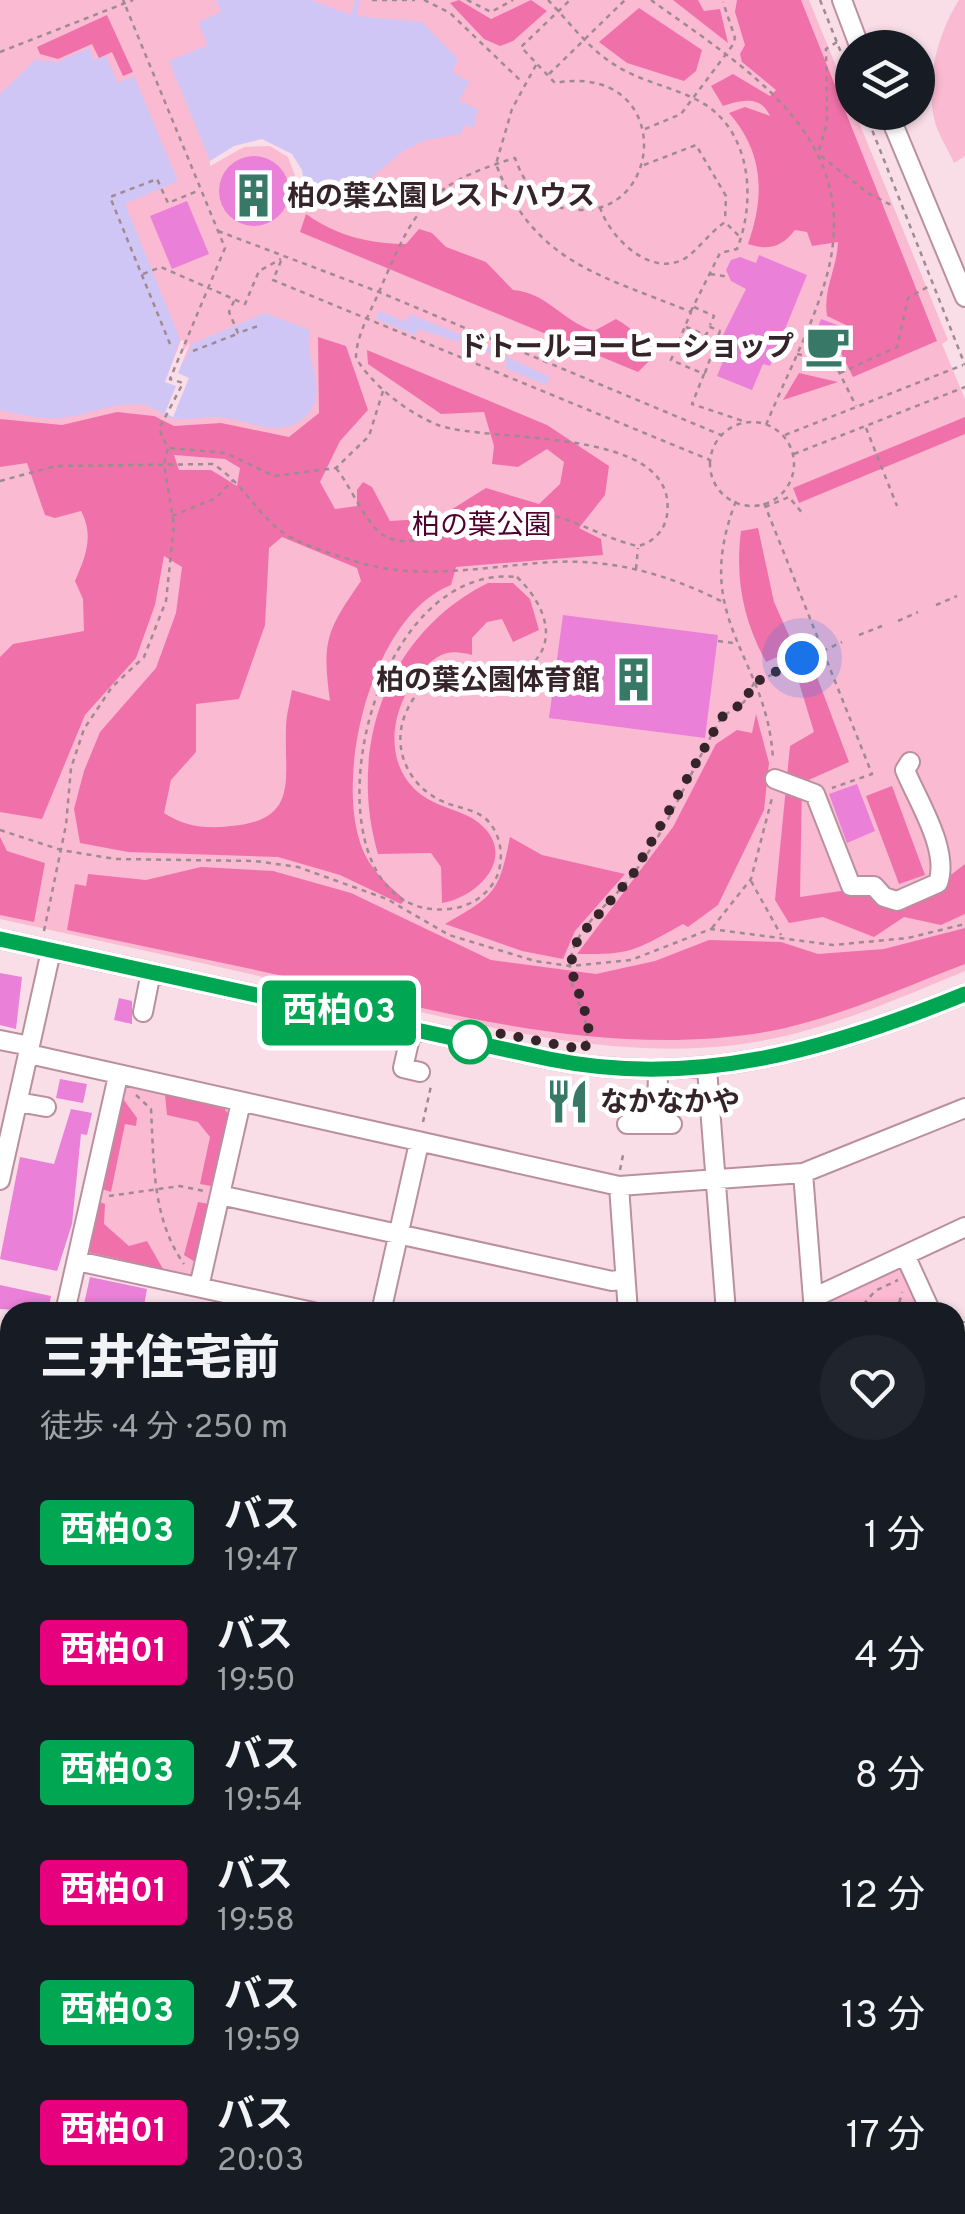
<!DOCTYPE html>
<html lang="ja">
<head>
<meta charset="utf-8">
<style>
	:root { --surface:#171b24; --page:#20242c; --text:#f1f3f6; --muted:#9ea1a6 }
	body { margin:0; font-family:Overpass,"Noto Sans JP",sans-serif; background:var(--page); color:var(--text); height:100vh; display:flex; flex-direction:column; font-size:38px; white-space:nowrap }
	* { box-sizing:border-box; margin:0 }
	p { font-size:32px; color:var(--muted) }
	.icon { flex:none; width:55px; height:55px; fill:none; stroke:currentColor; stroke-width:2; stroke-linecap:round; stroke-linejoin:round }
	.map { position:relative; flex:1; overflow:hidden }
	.sheet { position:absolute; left:0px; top:1302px; width:965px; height:912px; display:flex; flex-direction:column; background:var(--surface); border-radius:30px 30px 0 0; box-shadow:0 2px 8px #0004 }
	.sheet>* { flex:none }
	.badge { padding:0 20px; border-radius:8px; font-size:35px; line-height:65px }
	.tools { position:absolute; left:835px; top:30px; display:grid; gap:20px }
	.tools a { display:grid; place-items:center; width:100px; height:100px; border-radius:50%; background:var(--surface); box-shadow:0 2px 8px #0004; font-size:50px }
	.you { position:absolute; width:50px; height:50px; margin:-25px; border:8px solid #fff; border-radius:50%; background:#1a73e8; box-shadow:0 0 0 15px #1a73e833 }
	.map>.badge { position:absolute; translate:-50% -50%; box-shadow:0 0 0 5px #fff }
	.round { display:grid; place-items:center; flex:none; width:105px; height:105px; border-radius:52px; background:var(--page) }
	.headline { display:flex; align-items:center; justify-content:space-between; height:170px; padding:0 40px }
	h1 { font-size:48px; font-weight:800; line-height:75px }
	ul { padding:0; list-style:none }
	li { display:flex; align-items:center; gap:30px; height:120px; padding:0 40px }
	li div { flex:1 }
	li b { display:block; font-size:38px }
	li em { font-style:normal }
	li .badge { min-width:110px; font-weight:700; text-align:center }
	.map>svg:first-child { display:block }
</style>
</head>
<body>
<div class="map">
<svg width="965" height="2214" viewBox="0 0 965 2214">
	<rect width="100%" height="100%" fill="#f9dee8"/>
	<path fill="#fabad2" d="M0 0H809L948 340 942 344 965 399V971C890 1002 816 1035 735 1045 607 1060 486 1026 362 999 241 972 121 945 0 919Z
		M959 0H965V156L954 163C948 149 937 133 934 118 925 80 939 31 959 0Z
		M128 1084 227 1106 232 1113 196 1271 190 1277 89 1254 85 1248 121 1088Z
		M895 1266 904 1269 924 1312H821L824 1299Z"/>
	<path fill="#f071a9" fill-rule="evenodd" d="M459 0 491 19 531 0 547 11 513 41 500 46 484 39 450 3Z
		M673 0H698L704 11 720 9 728 43Z
		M737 0H801L937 341 853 377 838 347 846 325 827 316C823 288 837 269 838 242L812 246 807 232 795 230C782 247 768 251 748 244 765 196 764 153 729 113L745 107 770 116C761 95 741 100 723 106L711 86 733 74 770 96 776 90 742 62 740 54 745 45 735 12Z
		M639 8 702 50 696 71 684 81 627 63 599 42Z
		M107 15 133 72 123 76 112 52 99 58 92 44 58 59 40 54 37 47Z
		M306 214C335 235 369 244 406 244L419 229 432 233 446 247 486 262 513 290C548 293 562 321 594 331L616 319C633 329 647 341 649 361L638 372 300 232Z
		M318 337 346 346 368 410 340 441 320 482 335 509 357 506V490L363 482 372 487 390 521 438 518 486 488 539 504 560 484 564 462 547 449 518 467 492 464 494 446 484 412 441 414 368 364 367 350 547 425 609 466 605 495 579 528 601 539 603 555 456 567 451 585C374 615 337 765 359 839 367 867 384 881 405 900L401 904 340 875 278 857 128 852 80 843 74 809 84 771 100 732 156 668 176 613 182 567 164 556 155 605 136 658 85 715 42 819 0 812V657L13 644 84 631 83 599 75 581C86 556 94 535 81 511L55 518 45 515 27 463 0 467V419L62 425 117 412 154 416 174 426 221 423 289 437 319 413ZM174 455 225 459 240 468 237 486 211 470H179ZM282 537 357 568 361 581C326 631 322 641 330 701L292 690C290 702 286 716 286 728 284 779 300 820 231 826 208 829 184 827 164 813L171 780 196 752V704L239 699 265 625 269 548Z
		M799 373 838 382 783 400Z
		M965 417V434L799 503 793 488Z
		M758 528 774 602 795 649 766 662C743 619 735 579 741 531Z
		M488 583H513L530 599 539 630 513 642 502 619 487 622 472 638V655C448 648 436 654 420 673 390 708 381 766 423 796 440 808 463 810 479 823 519 856 478 897 442 903L441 867 431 853 378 854C347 748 387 633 488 583Z
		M814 669 849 762 802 783 800 897 841 891 913 904 965 864V914L941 925 904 917 874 937 823 917 789 923 775 900 790 746 814 732 797 676Z
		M756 714 769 763 764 810 718 905 688 927 683 924C636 950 632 955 577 954L673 827 716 744 737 730 752 733Z
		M892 786 925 875 899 884 866 796Z
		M0 837 7 851 45 863 34 922 0 915Z
		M510 837 542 855 625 874 575 931 563 959 522 951 445 924C494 896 499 893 510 837Z
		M201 867 273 871 351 893 491 960 596 974 655 961 709 940 781 942 818 954 884 949 965 928V964C902 988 838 1018 771 1031 616 1059 455 1016 305 981 226 963 146 947 67 930L75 884 86 886 88 874 146 880Z
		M165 1095 224 1108 228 1114 211 1186 200 1184 210 1137 198 1122 167 1115Z
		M121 1096 137 1118 136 1126 125 1124 111 1192 102 1189Z
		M95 1200 105 1204 104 1224 129 1246 147 1241 163 1269 88 1252 83 1240Z
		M198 1202 209 1204 195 1262 184 1255Z"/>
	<path fill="#d0c6f6" d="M216 0H311L351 15 355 0H360L357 16 422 22 458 59 452 72 469 82 459 101 478 109 473 128 464 125 461 134 426 140 403 151 366 182 351 202 326 208 314 204 315 190H305L297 161 262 139 210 161 169 61 208 45 198 22 221 12Z
		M89 48 94 60 106 56 118 83 134 76 178 181 125 204 180 339 173 359 184 362 192 344 265 313 310 330C302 358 332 393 305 417 279 441 247 418 217 417 203 417 185 421 171 418 161 415 153 406 143 405 117 401 94 413 68 417 45 421 22 415 0 410V94L35 60 57 62Z
		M379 311 406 322 409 314 462 335 459 342 418 329 415 335 376 319Z
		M470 339 549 377 546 385 505 368 507 361 468 344Z"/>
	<path fill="#f9dee8" d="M262 139 292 154 302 170 305 190 300 189 288 157 270 146 244 147 210 166V161L234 146Z
		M181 340 185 341 179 356 190 343 178 373 189 378 173 417 165 413 176 386 165 382Z"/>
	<path fill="#ea80d7" d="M219 191a35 35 0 1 1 70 0a35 35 0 1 1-70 0Z
		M187 201 209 254 172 269 150 216Z
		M759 255 807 275 770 366 763 364 752 390 717 376 728 349 720 341 746 289 731 281 726 270 731 260 740 257 756 263Z
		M821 319 843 327 831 361 809 353Z
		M563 615 718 635 705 738 549 718Z
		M857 784 875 831 847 843 829 794Z
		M0 973 22 977 16 1029 0 1025Z
		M119 998 132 1001V1024L114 1020Z
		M60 1079 87 1084 83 1103 56 1098Z
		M613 1090 645 1091V1112L612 1114Z
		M696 1090 698 1115 670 1112V1092Z
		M71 1109 92 1113 87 1135 81 1134 72 1224 57 1271 0 1259 20 1157 54 1164Z
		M90 1277 147 1289 143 1312H107L84 1304Z
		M0 1285 51 1296 48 1312 0 1309Z"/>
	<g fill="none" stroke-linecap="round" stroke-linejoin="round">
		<defs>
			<path id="minor" d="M842 0 860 48
				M888 112 965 297
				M775 779 815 794 851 886H874L884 897 897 901 938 883C950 850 917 800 905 770L910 762
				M0 939 549 1059C696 1089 830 1049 965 994
				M143 1012 151 972
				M412 1029 403 1068 420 1072
				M0 1040 30 1046
				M29 1054 619 1186 803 1173 965 1108
				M707 1069 726 1312
				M18 1102 46 1107
				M627 1124H672
				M657 1124 658 1070
				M803 1173 814 1312
				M0 1180 51 951
				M619 1186 628 1312
				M220 1195 612 1281 625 1279
				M905 1255 931 1312
				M77 1261 313 1312
				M199 1287 241 1102
				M813 1298 965 1227
				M65 1312 118 1076
				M381 1312 419 1143
				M955 1337 965 1332
				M955 1364 965 1385
				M955 1442 965 1437
				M0 1536 10 1538
				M955 1553 965 1548
				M955 1625 965 1641
				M0 1637 10 1640
				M955 1662 965 1658
				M0 1687 10 1690
				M955 1762 965 1768
				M955 1836 965 1834
				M0 1853 10 1855
				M0 2054 10 2048
				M0 2108 10 2115
				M955 2115H965
				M0 2186 10 2185
				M955 2200 965 2199
				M365 2205H384
				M682 2205V2214
				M48 2214 49 2205
				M344 2214 355 2205
				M721 2214 867 2205"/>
		</defs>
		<use href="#minor" stroke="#ba909f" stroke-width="22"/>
		<path stroke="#a08a92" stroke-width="2.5" stroke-dasharray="5 5" stroke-linecap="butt" d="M372 0H415
			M424 0 450 13 522 82
			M467 0 491 12 513 0
			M548 0C568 21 590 50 615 65 641 82 674 87 701 102 752 131 756 201 737 249L720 253 691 311
			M651 0C746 69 864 136 827 275 813 326 786 376 766 425
			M820 0 852 80
			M0 52 133 0
			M536 65 512 109 496 164C533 263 601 275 691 312L671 360 704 374 692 404 746 422
			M549 74 625 0
			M865 112 965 365
			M645 129 681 114 732 46 735 38 723 2
			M819 150 827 123 826 49 837 42
			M821 156 868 193 893 206
			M644 165 696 145 726 196 725 221
			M600 207C609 238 656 284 691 254 702 244 711 232 725 222L740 237
			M218 231 379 292 721 435
			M281 261 273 280 710 460
			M143 274 161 267 245 304 259 271 281 259
			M710 274 729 277
			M234 301 229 312 238 333 261 325
			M694 307 714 316 710 325
			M686 327 706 335 710 327 720 331
			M170 344 110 197 157 179 168 203 200 190
			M193 351 237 334
			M797 354 832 361 834 356
			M834 356 841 358 837 368 856 406
			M827 360 825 365 836 368
			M705 373 720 331 723 333
			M840 373 897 347 908 298 931 285
			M710 464a42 42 0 1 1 84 0a42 42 0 1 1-84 0Z
			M866 428 897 506
			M785 435 963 365
			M170 448 226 453 274 476 336 468 369 436 383 391
			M794 454 965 387
			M336 468C351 487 362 516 379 532 411 561 488 511 528 512 568 513 600 538 638 546 653 543 665 530 667 515 680 424 488 444 438 425 408 413 373 386 356 358 356 336 370 313 379 292 414 210 425 185 515 158 524 184 540 205 568 209 667 225 676 61 555 83L521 47 570 0
			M0 481 56 466 213 464C240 481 253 507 277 528 295 544 331 553 354 561 420 582 485 566 552 562 613 559 667 574 721 601
			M736 501C689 621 768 655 773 760
			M764 503 872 774 832 788
			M765 507 789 497 803 514
			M172 516 216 498 233 480
			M636 569 638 548
			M517 577C546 605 562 646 522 672 499 676 476 665 454 671 430 677 414 692 405 715 391 750 410 788 444 802 457 808 475 809 486 819 503 835 505 864 494 882 484 898 468 907 449 909 295 924 354 561 517 577Z
			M936 605 957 596
			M898 621 918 612
			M859 635 882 626
			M718 641 733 643
			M0 830 61 850 115 859 255 861 298 867 387 899 449 935 535 961 570 966 631 960 711 929 833 945 908 938 965 924
			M751 881 781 935
			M712 928 751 879 772 798
			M44 931 66 825 71 768 84 729 112 687 144 657 166 601 174 525 164 464 168 448 159 429 183 383 170 379 225 248 123 0
			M586 1045C592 1013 568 996 570 965 572 929 610 904 630 878 668 830 691 769 722 717L744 702 754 683 842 642
			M136 1095 151 1109C154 1163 152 1219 184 1264
			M423 1122 431 1086
			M620 1170 623 1155
			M109 1196 180 1186 204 1191
			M863 1308 889 1312
			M857 1312 875 1291 898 1280
			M897 1312 902 1292
			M955 1411 964 1418"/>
		<use href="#minor" stroke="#fff" stroke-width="18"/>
	</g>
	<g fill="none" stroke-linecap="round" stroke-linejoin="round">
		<defs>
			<path id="line" d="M0 939 549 1059C696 1089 830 1049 965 994"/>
		</defs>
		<use href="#line" stroke="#fff" stroke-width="22"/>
		<use href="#line" stroke="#00a651" stroke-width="15"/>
		<path stroke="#35242a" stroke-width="10" stroke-dasharray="0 18" d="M470 1042 482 1030 585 1050 589 1024 570 966 578 938 632 876 722 717 744 702 754 683 802 658"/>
	</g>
	<defs>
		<symbol id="building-bare" viewBox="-9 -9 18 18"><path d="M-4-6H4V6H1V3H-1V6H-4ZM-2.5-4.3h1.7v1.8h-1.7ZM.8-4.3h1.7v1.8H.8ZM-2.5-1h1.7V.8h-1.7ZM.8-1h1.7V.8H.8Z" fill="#387867" stroke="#fff" stroke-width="2.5" paint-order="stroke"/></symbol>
		<symbol id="cafe-bare" viewBox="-9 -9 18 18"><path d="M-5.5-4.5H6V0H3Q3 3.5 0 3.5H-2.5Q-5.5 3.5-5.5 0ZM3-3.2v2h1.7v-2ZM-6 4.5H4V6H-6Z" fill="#387867" stroke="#fff" stroke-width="2.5" paint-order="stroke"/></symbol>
		<symbol id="restaurant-bare" viewBox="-9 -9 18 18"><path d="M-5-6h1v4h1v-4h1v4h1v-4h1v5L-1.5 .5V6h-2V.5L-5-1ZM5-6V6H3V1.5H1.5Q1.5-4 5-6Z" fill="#387867" stroke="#fff" stroke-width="2.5" paint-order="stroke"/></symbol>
	</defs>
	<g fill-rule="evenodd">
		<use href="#building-bare" x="222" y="164" width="63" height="63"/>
		<use href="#cafe-bare" x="796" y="314" width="63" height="63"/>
		<use href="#building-bare" x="602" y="648" width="63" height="63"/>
		<use href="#restaurant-bare" x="536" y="1070" width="63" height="63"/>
	</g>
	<circle fill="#fff" stroke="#00a651" stroke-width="5" cx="470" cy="1042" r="20"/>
	<g text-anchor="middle" stroke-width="10" stroke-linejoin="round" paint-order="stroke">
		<g font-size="28" font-weight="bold" fill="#35242a" stroke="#fff" text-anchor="start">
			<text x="287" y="205">柏の葉公園レストハウス</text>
			<text x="794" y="356" text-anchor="end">ドトールコーヒーショップ</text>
			<text x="600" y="689" text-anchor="end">柏の葉公園体育館</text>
			<text x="600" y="1111">なかなかや</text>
		</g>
		<g font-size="28" fill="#51002e" stroke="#fff">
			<text x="482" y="534">柏の葉公園</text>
		</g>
	</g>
</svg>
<div class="tools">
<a><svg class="icon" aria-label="layers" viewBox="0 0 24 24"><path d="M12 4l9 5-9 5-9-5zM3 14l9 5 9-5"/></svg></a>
</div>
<div class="you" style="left:802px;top:658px"></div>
<b class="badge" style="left:339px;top:1013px;background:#00a651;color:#fff">西柏03</b>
<section class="sheet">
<div class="headline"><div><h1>三井住宅前</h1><p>徒歩 · 4 分 · 250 m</p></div><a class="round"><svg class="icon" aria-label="heart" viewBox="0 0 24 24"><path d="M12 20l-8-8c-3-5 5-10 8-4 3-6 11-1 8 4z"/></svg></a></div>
<ul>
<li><span class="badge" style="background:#00a651;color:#fff">西柏03</span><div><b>バス</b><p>19:47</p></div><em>1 分</em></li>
<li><span class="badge" style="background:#e6007e;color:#fff">西柏01</span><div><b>バス</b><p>19:50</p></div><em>4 分</em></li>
<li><span class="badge" style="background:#00a651;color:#fff">西柏03</span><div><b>バス</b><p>19:54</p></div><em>8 分</em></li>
<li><span class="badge" style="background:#e6007e;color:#fff">西柏01</span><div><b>バス</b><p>19:58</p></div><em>12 分</em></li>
<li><span class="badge" style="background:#00a651;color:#fff">西柏03</span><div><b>バス</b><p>19:59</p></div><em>13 分</em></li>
<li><span class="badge" style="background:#e6007e;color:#fff">西柏01</span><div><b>バス</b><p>20:03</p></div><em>17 分</em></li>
</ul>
</section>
</div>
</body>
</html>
